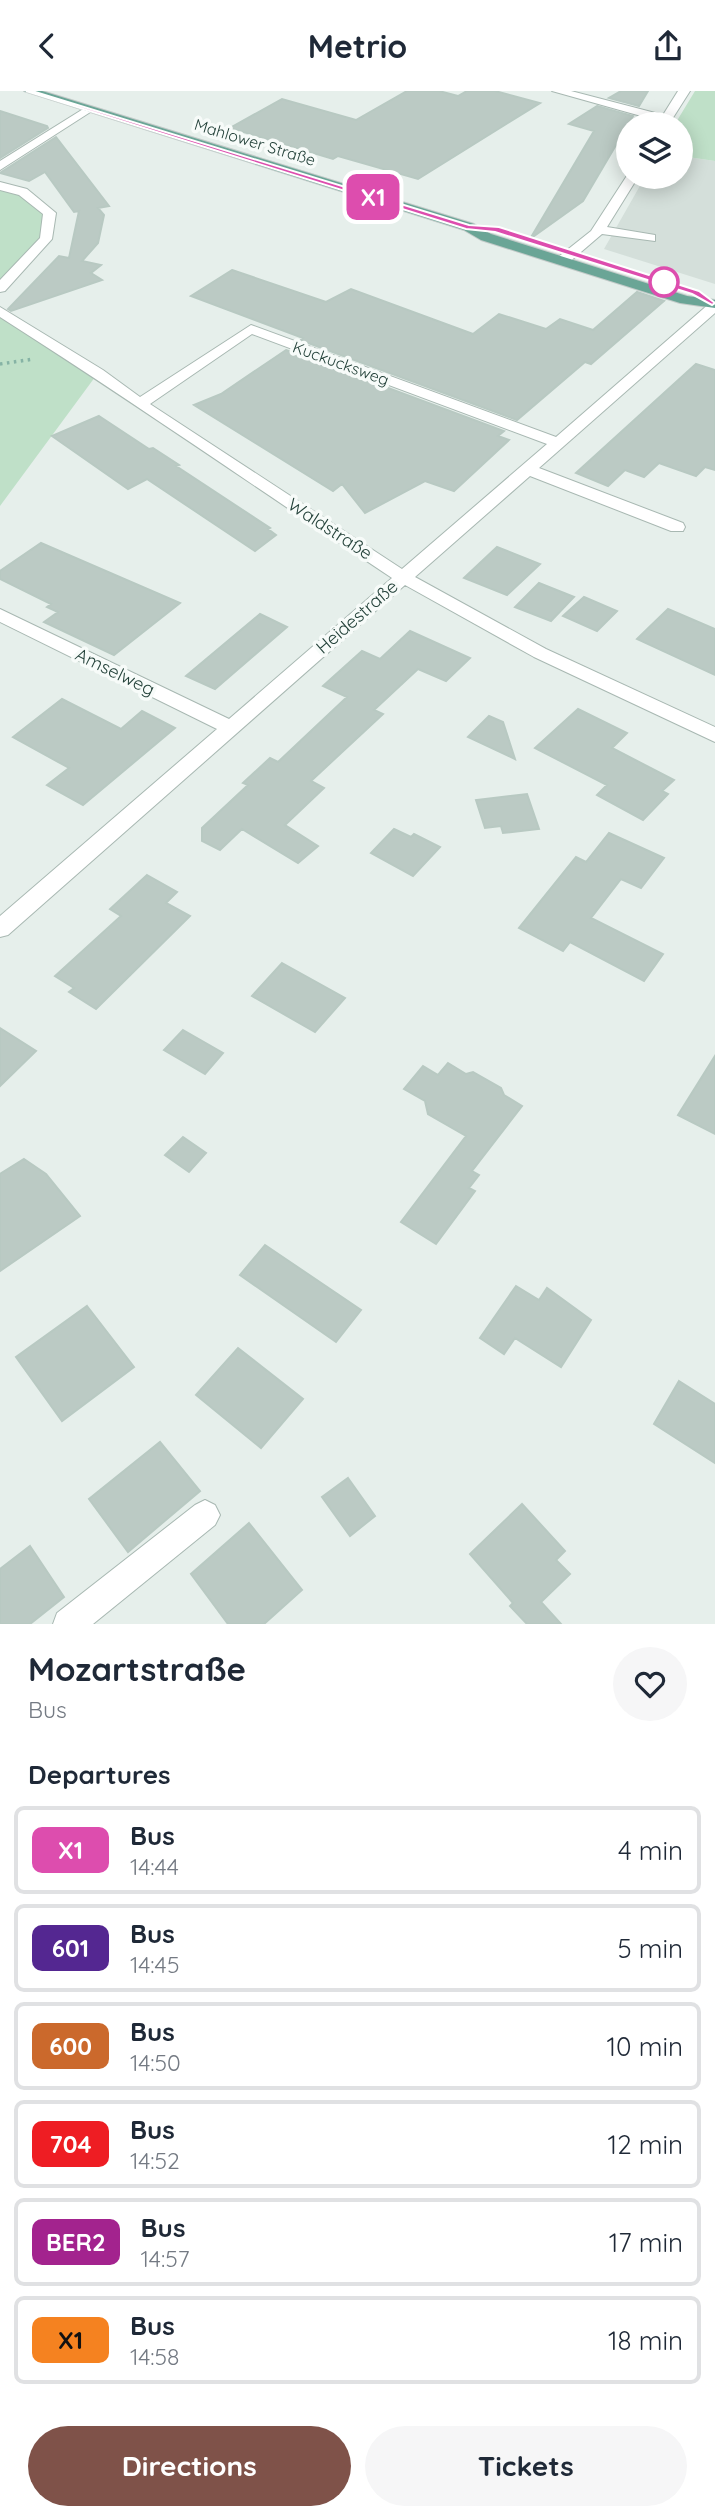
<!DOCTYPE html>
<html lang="en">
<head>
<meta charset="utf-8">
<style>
	:root { --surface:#fff; --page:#f6f6f7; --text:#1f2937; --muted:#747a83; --line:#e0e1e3; --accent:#7f5249 }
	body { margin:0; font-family:Quicksand,sans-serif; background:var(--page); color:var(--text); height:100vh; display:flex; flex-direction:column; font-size:26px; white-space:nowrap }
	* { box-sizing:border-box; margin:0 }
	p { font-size:23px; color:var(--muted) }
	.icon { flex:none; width:38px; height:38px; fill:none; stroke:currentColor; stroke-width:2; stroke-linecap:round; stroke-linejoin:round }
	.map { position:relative; height:1533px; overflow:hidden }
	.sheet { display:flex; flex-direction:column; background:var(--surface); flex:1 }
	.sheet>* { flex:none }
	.badge { padding:0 14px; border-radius:10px; font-size:24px; line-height:46px }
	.controls { position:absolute; left:616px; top:21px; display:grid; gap:14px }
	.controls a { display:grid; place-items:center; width:77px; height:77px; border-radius:50%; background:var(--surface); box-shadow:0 4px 18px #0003; font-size:35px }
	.map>.badge { position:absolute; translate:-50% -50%; box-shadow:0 0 0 4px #fff }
	h2 { padding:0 28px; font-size:26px; line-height:63px }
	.round { display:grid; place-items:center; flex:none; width:74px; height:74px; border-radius:37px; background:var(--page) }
	.head { display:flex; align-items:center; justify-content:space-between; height:119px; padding:0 28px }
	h1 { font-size:33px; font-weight:700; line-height:52px }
	.button { display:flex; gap:14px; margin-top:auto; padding:14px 28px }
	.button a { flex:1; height:80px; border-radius:42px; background:var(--accent); color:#fff; font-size:28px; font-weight:700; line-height:80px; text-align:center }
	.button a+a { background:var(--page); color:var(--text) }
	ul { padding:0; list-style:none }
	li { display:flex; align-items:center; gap:21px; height:88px; margin:0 14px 10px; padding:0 14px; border:4px solid var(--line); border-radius:10px }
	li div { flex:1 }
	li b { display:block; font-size:26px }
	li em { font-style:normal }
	li .badge { min-width:77px; font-weight:700; text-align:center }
	header { display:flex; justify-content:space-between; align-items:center; height:91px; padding:0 28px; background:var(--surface); font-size:32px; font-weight:700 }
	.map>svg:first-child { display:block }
</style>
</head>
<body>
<header><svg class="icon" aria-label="back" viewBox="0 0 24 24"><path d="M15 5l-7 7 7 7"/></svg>Metrio<svg class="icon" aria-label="share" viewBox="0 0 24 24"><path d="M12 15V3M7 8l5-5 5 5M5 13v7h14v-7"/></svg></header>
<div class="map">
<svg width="715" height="1533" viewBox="0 0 715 1533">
	<rect width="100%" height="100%" fill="#e6efeb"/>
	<path fill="#d4dfda" d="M681 65 715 70V193L604 158 645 86H681Z"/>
	<path fill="#bfe0c8" d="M695 0H715V70L681 65V33H675Z
		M0 95 23 101 50 122 46 148 0 197Z
		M0 220 98 282 0 415Z"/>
	<path fill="#bbcac4" stroke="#b8c9c2" stroke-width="2" d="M407 0H439L458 5 467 0H495L540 12 418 88 338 65 333 68 230 37 282 8 356 29Z
		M621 0H648L639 15 609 7Z
		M597 15 633 25 583 110 530 148 594 40 569 33Z
		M0 20 47 35 48 37 0 67Z
		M56 46 109 115 98 117 104 124 98 152 82 170 101 174 91 182 102 189 11 220 8 218 59 165 69 167 79 120 74 121 45 81 29 90 0 82Z
		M232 179 326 211 351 198 473 243 499 223 546 238 560 228 593 239 637 201 664 210 591 273 585 271 517 329 300 249 303 247 191 205Z
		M286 259 504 340 498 345 509 349 454 400 425 390 365 422 342 393 333 400 194 314 221 303Z
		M696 273 715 279V379L705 376 696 385 659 372 644 386 625 379 608 395 576 382Z
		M99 325 149 358 153 357 179 374 176 375 270 437 268 438 276 444 255 460 147 388 128 398 52 345Z
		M41 452 180 512 114 564 44 531 58 521 47 516 51 513 0 488V480Z
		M497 456 540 473 507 504 464 487Z
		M539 492 574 506 551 530 515 516Z
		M584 506 617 520 597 540 563 525Z
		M668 518 715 538V584L637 548Z
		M260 523 287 536 215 598 186 585Z
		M410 540 470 567 446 590 418 578 374 619 383 623 311 690 324 697 285 734 318 755 298 772 242 738 220 759 202 750V737L248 694 243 692 270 667 278 671 347 606 323 595 362 560 380 568Z
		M62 608 121 638 142 620 175 637 83 714 47 694 69 677 13 646Z
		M578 618 627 642 612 657 674 689 662 700 668 703 643 729 597 704 607 694 535 657Z
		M489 625 503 631 515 668 468 646Z
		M527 703 539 738 503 742 501 735 485 737 476 709Z
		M394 738 411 746 414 743 440 756 413 785 371 762Z
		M609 742 664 767 641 797 621 788 591 827 663 863 644 890 570 851 563 860 519 837 576 766 586 771Z
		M147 784 177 801 166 812 190 825 96 918 69 901 74 897 55 885 121 825 110 818Z
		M282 872 345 907 315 941 252 905Z
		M0 937 36 960 0 995Z
		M183 939 223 962 205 983 164 959Z
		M715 965V1043L678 1024Z
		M448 972 466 983 473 981 501 997 504 1004 522 1015 472 1080 479 1084 469 1097 475 1100 436 1153 401 1131 466 1045 428 1023 425 1010 404 998 423 975 438 984Z
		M183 1046 206 1062 189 1081 165 1064Z
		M24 1068 46 1083 80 1125 0 1180V1083Z
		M265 1154 361 1219 336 1251 240 1184Z
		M516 1195 539 1209 547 1197 591 1229 561 1276 515 1247 504 1263 480 1247Z
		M87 1215 134 1276 62 1330 16 1266Z
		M238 1257 303 1308 261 1357 196 1304Z
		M679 1290 715 1313V1372L654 1333Z
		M160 1351 200 1400 128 1461 89 1408Z
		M348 1387 375 1425 350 1445 322 1406Z
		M522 1413 565 1460 556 1469 570 1483 541 1511 561 1533H527L510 1515 513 1512 470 1463Z
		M249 1432 302 1499 264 1533H228L191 1483Z
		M30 1455 64 1506 30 1533H0V1478Z"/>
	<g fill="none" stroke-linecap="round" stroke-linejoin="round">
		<defs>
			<path id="minor" d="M552 0H571L663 24 678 0H690L669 33H657L659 30Z
				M88 15 94 18 92 20 0 79V70Z
				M628 83V86H638L607 136 655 144V150L602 143 567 173H557V167L591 140Z
				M0 91 27 98 56 122 52 148 5 200 0 201V189L40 147 43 123 19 104 0 99Z
				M715 211V222L539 377 683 432 685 436 683 440H671L530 385 415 486 546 558 715 636V651L534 566 405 494 8 844 0 846V825L217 638 0 531V518L229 628 392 487C261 400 132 310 0 226V216L103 279 140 306 251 234 556 346 710 212ZM252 243 547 353 402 478 150 313Z
				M205 1409 215 1414 220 1424 215 1434 93 1533H53L57 1522 195 1414Z"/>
			<path id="major" d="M24 0H42L474 133 491 143 687 205 715 209V217L680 212 481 149 464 139Z"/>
		</defs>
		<use href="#minor" stroke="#a8b8b2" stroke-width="2"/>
		<use href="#major" stroke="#c2cac8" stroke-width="2"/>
		<path stroke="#86b3a5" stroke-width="3.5" stroke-dasharray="2.5 4.5" stroke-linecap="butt" d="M0 273 34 268"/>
		<use href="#minor" fill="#fff" fill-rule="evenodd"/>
		<use href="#major" fill="#6aa596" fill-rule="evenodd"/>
	</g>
	<path fill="#dd4dae" stroke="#fff" stroke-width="2" d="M26 0H32L469 134 499 136 699 200 715 212 712 214 692 203 495 141 466 138Z"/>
	<circle fill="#fff" stroke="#dd4dae" stroke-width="3.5" cx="664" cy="191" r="14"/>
	<g text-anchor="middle" stroke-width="7" stroke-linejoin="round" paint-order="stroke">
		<g font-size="16" fill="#24423a" stroke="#f7fbf9">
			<text transform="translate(255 51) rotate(17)" y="6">Mahlower Straße</text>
			<text transform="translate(341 272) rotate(20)" y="6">Kuckucksweg</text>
		</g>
		<g font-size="18" fill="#24423a" stroke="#f7fbf9">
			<text transform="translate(330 438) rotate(33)" y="6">Waldstraße</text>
			<text transform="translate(357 526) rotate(-41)" y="6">Heidestraße</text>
			<text transform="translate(115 581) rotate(26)" y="6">Amselweg</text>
		</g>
	</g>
</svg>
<div class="controls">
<a><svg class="icon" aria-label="layers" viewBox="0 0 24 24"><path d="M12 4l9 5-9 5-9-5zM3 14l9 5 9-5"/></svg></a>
</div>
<b class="badge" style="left:373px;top:106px;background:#dd4dae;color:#fff">X1</b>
</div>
<section class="sheet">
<div class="head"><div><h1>Mozartstraße</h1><p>Bus</p></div><a class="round"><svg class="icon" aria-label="heart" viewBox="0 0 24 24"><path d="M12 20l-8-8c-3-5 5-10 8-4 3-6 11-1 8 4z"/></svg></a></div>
<h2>Departures</h2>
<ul>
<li><span class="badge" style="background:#dd4dae;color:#fff">X1</span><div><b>Bus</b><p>14:44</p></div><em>4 min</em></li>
<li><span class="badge" style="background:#542791;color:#fff">601</span><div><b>Bus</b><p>14:45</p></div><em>5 min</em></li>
<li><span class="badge" style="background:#cb692c;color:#fff">600</span><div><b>Bus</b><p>14:50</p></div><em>10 min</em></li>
<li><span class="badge" style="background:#ee1d23;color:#fff">704</span><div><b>Bus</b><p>14:52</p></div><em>12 min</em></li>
<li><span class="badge" style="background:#a3238e;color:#fff">BER2</span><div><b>Bus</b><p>14:57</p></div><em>17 min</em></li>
<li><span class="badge" style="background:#f58220;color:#111">X1</span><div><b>Bus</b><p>14:58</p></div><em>18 min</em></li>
</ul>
<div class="button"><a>Directions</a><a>Tickets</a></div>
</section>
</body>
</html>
